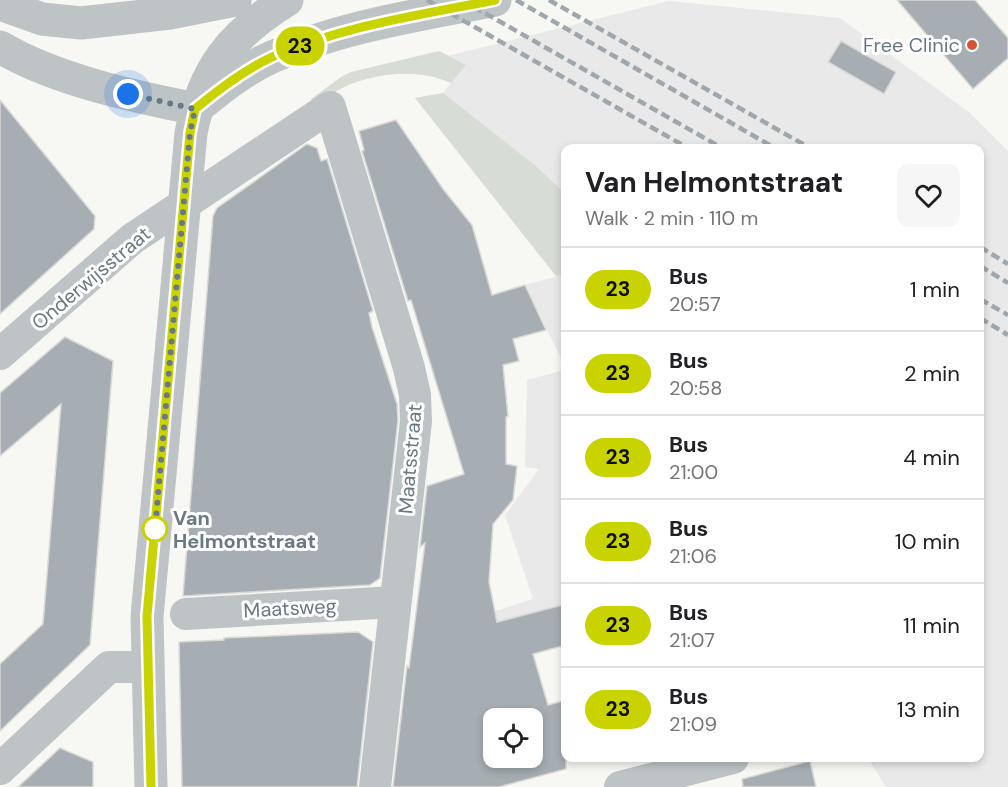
<!DOCTYPE html>
<html lang="en">
<head>
<meta charset="utf-8">
<style>
	:root { --surface:#fff; --page:#f6f6f6; --text:#202124; --muted:#757577; --line:#e0e0e0 }
	body { margin:0; font-family:"DM Sans",sans-serif; background:var(--page); color:var(--text); height:100vh; display:flex; flex-direction:column; font-size:22px; white-space:nowrap }
	* { box-sizing:border-box; margin:0 }
	p { font-size:20px; color:var(--muted) }
	.icon { flex:none; width:33px; height:33px; fill:none; stroke:currentColor; stroke-width:2; stroke-linecap:round; stroke-linejoin:round }
	.map { position:relative; flex:1; overflow:hidden }
	.drawer { position:absolute; left:561px; top:144px; width:423px; height:618px; display:flex; flex-direction:column; background:var(--surface); border-radius:12px; box-shadow:0 3px 9px #0003 }
	.drawer>* { flex:none }
	.badge { padding:0 12px; border-radius:20px; font-size:21px; line-height:39px }
	.controls { position:absolute; left:483px; top:708px; display:grid; gap:12px }
	.controls a { display:grid; place-items:center; width:60px; height:60px; border-radius:12px; background:var(--surface); box-shadow:0 3px 9px #0003; font-size:30px }
	.you { position:absolute; width:30px; height:30px; margin:-15px; border:4px solid #fff; border-radius:50%; background:#1a73e8; box-shadow:0 0 0 9px #1a73e833 }
	.map>.badge { position:absolute; translate:-50% -50%; box-shadow:0 0 0 3px #fff }
	.round { display:grid; place-items:center; flex:none; width:63px; height:63px; border-radius:12px; background:var(--page) }
	.summary { display:flex; align-items:center; justify-content:space-between; height:102px; padding:0 24px }
	h1 { font-size:28px; font-weight:700; line-height:45px }
	ul { padding:0; list-style:none }
	li { display:flex; align-items:center; gap:18px; height:84px; padding:0 24px; border-top:2px solid var(--line) }
	li div { flex:1 }
	li b { display:block; font-size:22px }
	li em { font-style:normal }
	li .badge { min-width:66px; font-weight:700; text-align:center }
	.map>svg:first-child { display:block }
</style>
</head>
<body>
<div class="map">
<svg width="1008" height="787" viewBox="0 0 1008 787">
	<rect width="100%" height="100%" fill="#f7f7f4"/>
	<path fill="#e8e9e8" d="M669 1 840 18 970 113 1008 151V787H886L868 758H980V148H566L565 261 415 98 443 93 465 65 447 56Z
		M565 274V366L525 285Z
		M565 370V645L534 654 539 675 453 695 474 618 533 599 505 515 539 469 525 467 527 380Z"/>
	<path fill="#d7dcd4" d="M439 51 466 65 451 83C421 69 382 72 351 84 338 89 326 98 314 104L311 99 341 77 351 72Z
		M443 93 537 167 565 194V274L556 276 415 98Z"/>
	<path fill="#a6aeb3" stroke="#d9d9d7" stroke-width="1.5" fill-rule="evenodd" d="M897 0H975L1008 38V58L973 89Z
		M841 41 896 72 884 94 828 62Z
		M0 100 95 216 94 229 0 314Z
		M396 120 443 189 472 225 492 295 525 285 546 330 513 339 519 361 503 365 508 416 506 417V464L517 466 513 500 493 524 489 582 497 622 566 604V645L533 654 548 705 566 700V769L499 787H393L407 666 409 668 425 543 420 547 427 486 464 474 411 300 408 301 362 151 364 150 359 131ZM494 718H532V758H494Z
		M307 144 317 148 321 161 327 159 373 311 369 313 372 327 397 404 398 420 380 578 370 585 183 596 213 216 217 208Z
		M65 337 113 361 90 645 0 731V664L43 624 61 404 0 456V393Z
		M358 632 373 642 357 787H182L179 642 224 640V638Z
		M60 748 93 762V787H18Z
		M810 761 816 787H743L742 779Z"/>
	<g fill="none" stroke-linecap="round" stroke-linejoin="round">
		<path stroke="#bec3c6" stroke-width="32" d="M0 354 132 239 330 107 409 368 415 395 416 421 375 787
			M186 614 395 602
			M0 769 109 667H147
			M620 787 733 758"/>
		<path stroke="#bec3c6" stroke-width="33" d="M0 4 42 19 81 23 170 13 235 0
			M0 47C56 80 132 96 196 109
			M199 106C222 87 245 69 272 57 343 26 420 15 495 0
			M151 787 147 617 191 133C204 68 231 35 287 0"/>
		<path stroke="#a0a7ac" stroke-width="4.5" stroke-dasharray="9 4.5" stroke-linecap="butt" d="M427 0 688 148
			M462 0 722 148
			M516 0 775 148
			M549 0 810 148
			M980 247 1008 264
			M980 266 1008 283
			M980 299 1008 315
			M980 318 1008 335"/>
	</g>
	<g fill="none" stroke-linecap="round" stroke-linejoin="round">
		<defs>
			<path id="line" d="M151 787 147 616 190 133 195 109C219 89 244 70 272 57 342 26 420 15 495 0"/>
		</defs>
		<use href="#line" stroke="#fff" stroke-width="14"/>
		<use href="#line" stroke="#c8d300" stroke-width="9"/>
		<path stroke="#687983" stroke-width="6" stroke-dasharray="0 10.8" d="M128 94 195 109 190 133 155 529"/>
	</g>
	<circle fill="#d65235" stroke="#fff" stroke-width="2" cx="972" cy="45" r="6"/>
	<circle fill="#fff" stroke="#c8d300" stroke-width="3" cx="155" cy="529" r="12"/>
	<g text-anchor="middle" stroke-width="6" stroke-linejoin="round" paint-order="stroke">
		<g font-size="20" fill="#687983" stroke="#fff" text-anchor="end">
			<text x="960" y="52">Free Clinic</text>
		</g>
		<g font-size="20" fill="#687983" stroke="#fff">
			<text transform="translate(91 278) rotate(-40)" y="7">Onderwijsstraat</text>
			<text transform="translate(410 459) rotate(-85)" y="7">Maatsstraat</text>
			<text transform="translate(290 608) rotate(-3)" y="7">Maatsweg</text>
		</g>
		<g font-size="20" font-weight="bold" fill="#687983" stroke="#fff" text-anchor="start">
			<text x="173" y="525">Van<tspan x="173" dy="23">Helmontstraat</tspan></text>
		</g>
	</g>
</svg>
<div class="controls">
<a><svg class="icon" aria-label="locate" viewBox="0 0 24 24"><circle cx="12" cy="12" r="6"/><path d="M12 2v4M12 18v4M2 12h4M18 12h4"/></svg></a>
</div>
<div class="you" style="left:128px;top:94px"></div>
<b class="badge" style="left:300px;top:46px;background:#c8d300;color:#111">23</b>
<section class="drawer">
<div class="summary"><div><h1>Van Helmontstraat</h1><p>Walk · 2 min · 110 m</p></div><a class="round"><svg class="icon" aria-label="heart" viewBox="0 0 24 24"><path d="M12 20l-8-8c-3-5 5-10 8-4 3-6 11-1 8 4z"/></svg></a></div>
<ul>
<li><span class="badge" style="background:#c8d300;color:#111">23</span><div><b>Bus</b><p>20:57</p></div><em>1 min</em></li>
<li><span class="badge" style="background:#c8d300;color:#111">23</span><div><b>Bus</b><p>20:58</p></div><em>2 min</em></li>
<li><span class="badge" style="background:#c8d300;color:#111">23</span><div><b>Bus</b><p>21:00</p></div><em>4 min</em></li>
<li><span class="badge" style="background:#c8d300;color:#111">23</span><div><b>Bus</b><p>21:06</p></div><em>10 min</em></li>
<li><span class="badge" style="background:#c8d300;color:#111">23</span><div><b>Bus</b><p>21:07</p></div><em>11 min</em></li>
<li><span class="badge" style="background:#c8d300;color:#111">23</span><div><b>Bus</b><p>21:09</p></div><em>13 min</em></li>
</ul>
</section>
</div>
</body>
</html>
